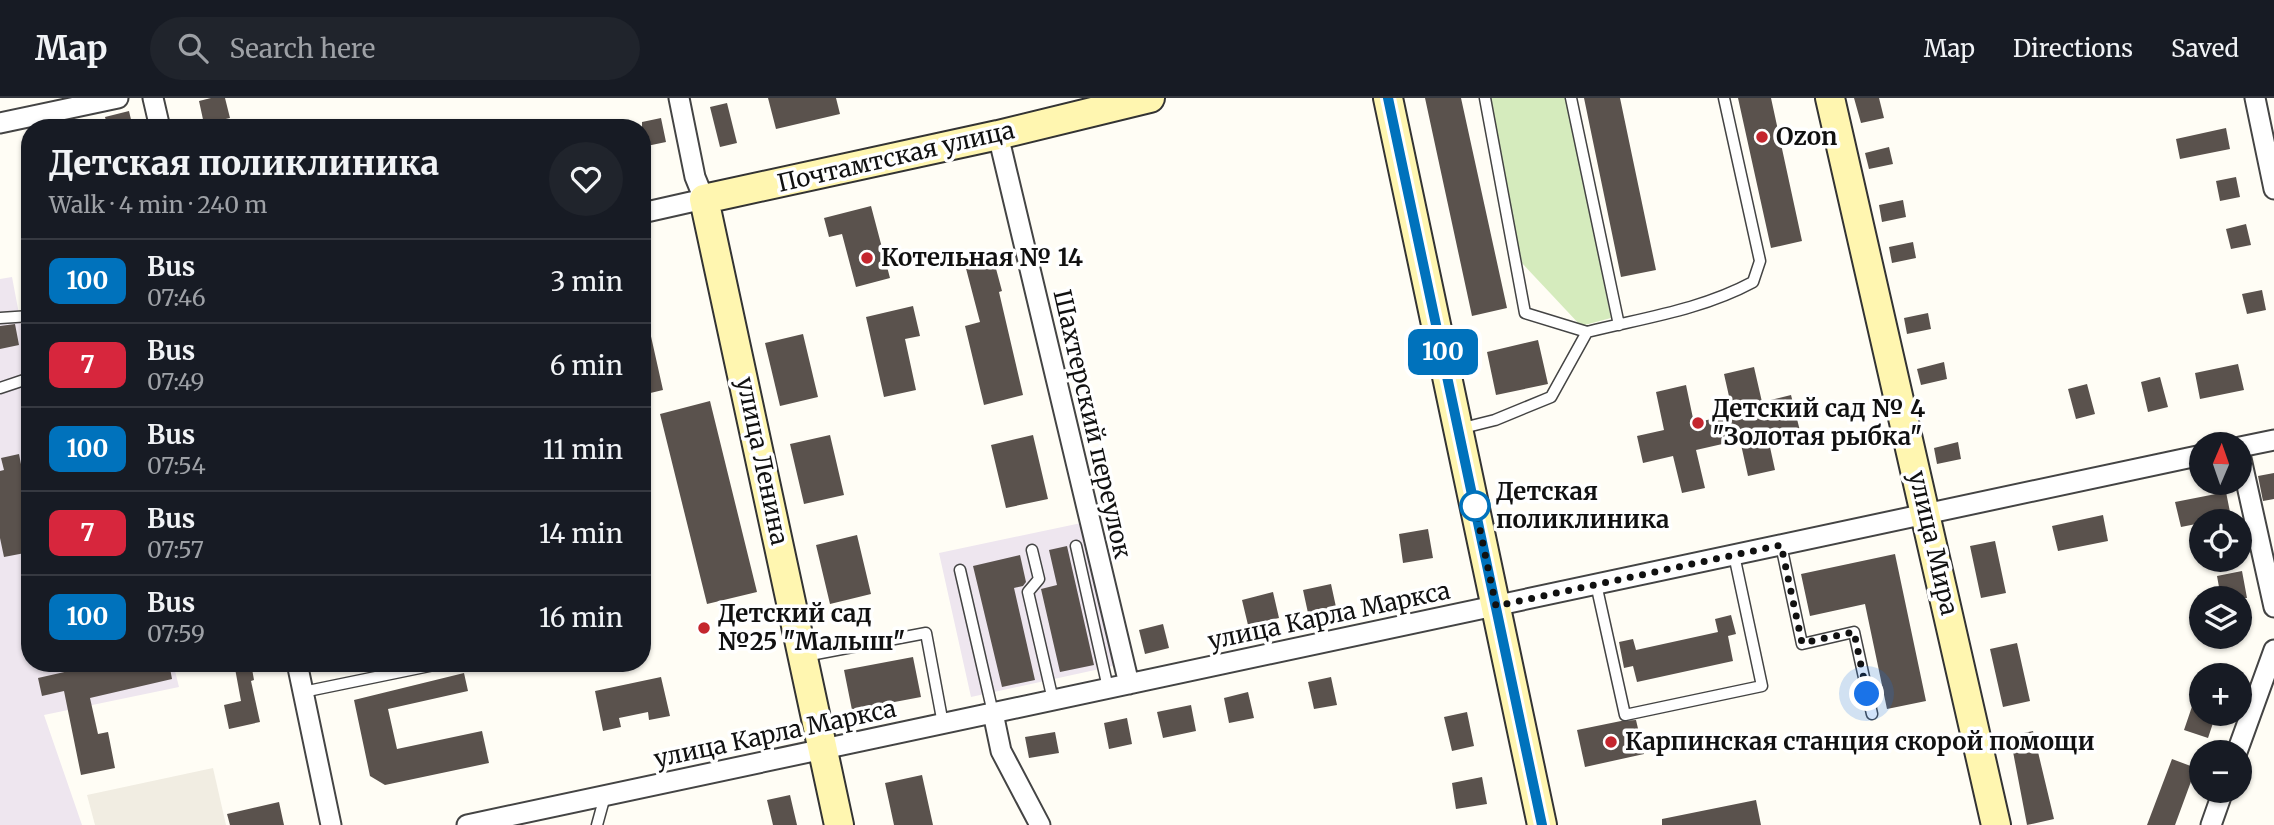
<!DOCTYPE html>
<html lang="en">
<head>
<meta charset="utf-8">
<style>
	:root { --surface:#171b24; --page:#20242c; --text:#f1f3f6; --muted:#9ea1a6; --line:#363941 }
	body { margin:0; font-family:Merriweather,serif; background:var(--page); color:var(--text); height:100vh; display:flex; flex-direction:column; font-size:26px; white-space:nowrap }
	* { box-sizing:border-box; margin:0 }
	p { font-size:23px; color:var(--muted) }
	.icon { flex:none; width:38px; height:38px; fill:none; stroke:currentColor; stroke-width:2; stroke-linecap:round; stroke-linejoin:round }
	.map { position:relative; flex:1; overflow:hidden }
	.panel { position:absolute; left:21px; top:21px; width:630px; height:553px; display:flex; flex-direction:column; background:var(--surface); border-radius:28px; box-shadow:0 2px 5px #0004 }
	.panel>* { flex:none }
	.badge { padding:0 14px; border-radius:10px; font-size:24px; line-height:46px }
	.needle { width:46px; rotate:2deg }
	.fabs { position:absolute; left:2189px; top:334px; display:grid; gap:14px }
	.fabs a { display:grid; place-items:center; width:63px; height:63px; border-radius:50%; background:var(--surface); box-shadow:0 2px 5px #0004; font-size:35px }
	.you { position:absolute; width:35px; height:35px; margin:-18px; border:5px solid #fff; border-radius:50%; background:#1a73e8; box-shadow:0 0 0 10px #1a73e833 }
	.map>.badge { position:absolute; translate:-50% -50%; box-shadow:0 0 0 4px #fff }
	.round { display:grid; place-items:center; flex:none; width:74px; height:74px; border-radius:37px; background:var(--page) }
	.headline { display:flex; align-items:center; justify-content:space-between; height:119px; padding:0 28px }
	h1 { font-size:33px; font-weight:800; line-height:52px }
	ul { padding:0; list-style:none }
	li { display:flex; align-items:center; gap:21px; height:84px; padding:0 28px; border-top:2px solid var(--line) }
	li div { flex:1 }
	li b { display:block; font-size:26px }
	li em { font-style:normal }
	li .badge { min-width:77px; font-weight:700; text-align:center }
	header { display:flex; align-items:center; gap:42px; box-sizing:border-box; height:98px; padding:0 35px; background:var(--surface); border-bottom:2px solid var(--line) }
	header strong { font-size:33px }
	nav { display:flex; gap:38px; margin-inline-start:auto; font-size:24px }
	.search { width:490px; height:63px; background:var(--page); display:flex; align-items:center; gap:18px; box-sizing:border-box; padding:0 24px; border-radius:38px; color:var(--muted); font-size:26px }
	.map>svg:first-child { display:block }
</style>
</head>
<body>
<header>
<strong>Map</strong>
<div class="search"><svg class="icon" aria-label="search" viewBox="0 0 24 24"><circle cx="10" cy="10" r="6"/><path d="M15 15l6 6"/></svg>Search here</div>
<nav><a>Map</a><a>Directions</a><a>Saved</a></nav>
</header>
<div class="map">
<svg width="2274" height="727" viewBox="0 0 2274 727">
	<rect width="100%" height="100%" fill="#fffdf5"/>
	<path fill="#eee6ef" d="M12 179 30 274V565H173L179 589 44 617 82 727H0V181Z
		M1086 424 1118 567 971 599 939 455Z"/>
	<path fill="#d5ebbd" d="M1488 0H1566L1611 220 1581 228 1522 165Z"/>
	<path fill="#f1ede2" d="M213 670 226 727H95L87 697Z"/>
	<path fill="#5a524d" d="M211 0H225L230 20 204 26 199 3Z
		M768 0H836L840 16 776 31Z
		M1425 0H1461L1507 210 1472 218Z
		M1584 0H1620L1656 172 1621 179Z
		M1738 0H1771L1802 143 1771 150Z
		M1854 0H1879L1884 20 1861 25Z
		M727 5 737 45 720 49 710 9Z
		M129 13 133 30H108L105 19Z
		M661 20 666 44 642 49V24Z
		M2226 30 2230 51 2180 61 2176 41Z
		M1889 49 1893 66 1869 71 1865 55Z
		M2236 79 2240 99 2220 103 2216 83Z
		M1903 102 1906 119 1882 124 1879 107Z
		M871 108 890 180 856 189 842 136 829 139 824 120Z
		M2246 126 2251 147 2231 151 2226 131Z
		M1913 144 1916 160 1892 165 1889 149Z
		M991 152 1002 193 999 194 1023 297 984 307 965 228 980 224 963 159Z
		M2262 192 2266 212 2247 216 2242 196Z
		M913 208 920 238 905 241 916 292 884 299 866 219Z
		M1928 215 1931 231 1907 236 1904 220Z
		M648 225 663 292 642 297V226Z
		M15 226 19 247 0 251V228Z
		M803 236 818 299 780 308 765 245Z
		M1538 242 1548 286 1496 297 1487 254Z
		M1944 264 1947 281 1921 287 1917 271Z
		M2238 266 2244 292 2200 301 2195 275Z
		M1754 269 1762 304 1791 297 1800 333 1768 340 1775 372 1748 378 1740 342 1696 352 1705 390 1682 395 1673 358 1643 365 1637 338 1664 332 1656 294 1686 287 1694 325 1733 316 1724 276Z
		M2160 279 2168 309 2148 314 2141 284Z
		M2087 286 2095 316 2076 321 2068 291Z
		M710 303 757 494 707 506 660 316Z
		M830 337 844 397 804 406 790 346Z
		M1033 337 1048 401 1006 410 991 347Z
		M1958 344 1961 361 1937 366 1934 350Z
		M19 356 30 412V454L4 459 0 440V373L4 372 1 360Z
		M2274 375V401L2263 403 2258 378Z
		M2226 394 2231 419 2181 429 2175 404Z
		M2103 417 2108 443 2058 453 2052 428Z
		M1428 431 1433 460 1403 465 1399 436Z
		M857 437 871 496 830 506 816 447Z
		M1995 443 2006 495 1981 500 1970 448Z
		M1067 448 1094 567 1060 574 1041 491 1057 487 1049 452Z
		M1895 456 1926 603 1887 611 1865 506 1810 518 1801 476Z
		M1020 457 1026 484 1023 488 1014 490 1035 582 1002 589 973 468Z
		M2242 473 2247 500H2221L2217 478Z
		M1331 486 1336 509 1308 515 1303 492Z
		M1273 494 1279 520 1248 527 1242 502Z
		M1731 517 1736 536 1728 538 1733 563 1637 584 1633 568 1624 570 1619 544 1633 541 1636 552 1718 534 1715 521Z
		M1163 526 1169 550 1145 556 1139 532Z
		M2017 545 2030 603 2003 609 1990 551Z
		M913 559 921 599 852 612 844 572Z
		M104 565H169L172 581 90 600 98 636 108 634 115 670 81 677 64 593 42 598 38 580Z
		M234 565H251L254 582 251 583 260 624 229 631 224 607 241 603Z
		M464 575 468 593 388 611 397 651 482 633 489 665 385 687 370 678 354 602Z
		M661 579 670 618 649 622 648 614 619 620 621 629 603 633 595 593Z
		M1331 579 1337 607 1314 611 1308 584Z
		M2199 588H2202V616H2216L2208 640 2184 632Z
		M1248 594 1254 620 1229 625 1224 600Z
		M1191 607 1196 633 1163 640 1157 614Z
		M1467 614 1474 648 1452 653 1444 619Z
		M1127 620 1132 646 1109 651 1104 625Z
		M1636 622 1644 656 1585 669 1577 632 1621 623Z
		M2033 633 2054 721 2027 727 2010 638Z
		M1055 634 1059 655 1029 660 1025 639Z
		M2172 661 2196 670 2175 727H2147Z
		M922 677 933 727H894L885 685Z
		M1482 679 1487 706 1456 711 1452 685Z
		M790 697 797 727H773L767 702Z
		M1756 702 1761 727H1662V721Z
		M279 704 284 727H230L227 716Z"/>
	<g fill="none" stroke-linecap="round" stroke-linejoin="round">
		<defs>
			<path id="lane" d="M1485 0 1525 215 1587 234
				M1571 0 1619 227
				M0 220 30 218
				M0 290 30 280
				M1459 331 1495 322 1551 299 1587 234C1643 220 1701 212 1753 184L1760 163 1724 0
				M1781 447 1802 546 1854 534 1872 616
				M1076 448 1108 590
				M1032 452 1039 481 1028 494 1053 602
				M960 472 993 615
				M1596 486 1625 617 1762 588 1734 457
				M805 558 926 535 943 626
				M303 594 444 565
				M597 727 605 698"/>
			<path id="street" d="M153 0 160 30
				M2255 0 2274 91
				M0 25 118 0
				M998 37 1129 586
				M642 115 704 101 695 79 679 0
				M2240 349 2274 342
				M2240 356 2274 509
				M297 565 331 727
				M993 615 1001 653 1040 727
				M2237 654 2274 552
				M467 727 2202 357
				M2211 727 2223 693"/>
			<path id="secondary" d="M1388 0 1542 727
				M1830 0 1996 727
				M839 727 704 101 998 37 1150 0"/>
		</defs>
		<use href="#lane" stroke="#444" stroke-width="13"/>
		<use href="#street" stroke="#444" stroke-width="23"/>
		<use href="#secondary" stroke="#333" stroke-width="32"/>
		<use href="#lane" stroke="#fff" stroke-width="10"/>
		<use href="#street" stroke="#fff" stroke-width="19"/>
		<use href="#secondary" stroke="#fff6b0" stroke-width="28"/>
	</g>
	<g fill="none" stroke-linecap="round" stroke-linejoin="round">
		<defs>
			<path id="line" d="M1388 0 1542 727"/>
		</defs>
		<use href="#line" stroke="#fff" stroke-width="16"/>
		<use href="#line" stroke="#0072bc" stroke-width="10"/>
		<path stroke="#111" stroke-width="7" stroke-dasharray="0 12.6" d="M1475 408 1496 508 1781 447 1802 545 1854 534 1867 596"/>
	</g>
	<g fill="#c4262e" stroke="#fff" stroke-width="2.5">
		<circle cx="1762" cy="39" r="7"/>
		<circle cx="867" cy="160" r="7"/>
		<circle cx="1698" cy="325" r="7"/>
		<circle cx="704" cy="530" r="7"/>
		<circle cx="1611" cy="644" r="7"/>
	</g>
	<circle fill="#fff" stroke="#0072bc" stroke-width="3.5" cx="1475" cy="408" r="14"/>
	<g text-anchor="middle" stroke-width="7" stroke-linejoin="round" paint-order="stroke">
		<g font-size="24" font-weight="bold" fill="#111" stroke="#fff" text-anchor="start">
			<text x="1776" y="47">Ozon</text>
			<text x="881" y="168">Котельная № 14</text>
			<text x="1712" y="319">Детский сад № 4<tspan x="1712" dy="28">"Золотая рыбка"</tspan></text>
			<text x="718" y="524">Детский сад<tspan x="718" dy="28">№25 "Малыш"</tspan></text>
			<text x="1625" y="652">Карпинская станция скорой помощи</text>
		</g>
		<g font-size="24" fill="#111" stroke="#fff">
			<text transform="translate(896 59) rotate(-13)" y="8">Почтамтская улица</text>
			<text transform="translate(1092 326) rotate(77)" y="8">Шахтерский переулок</text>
			<text transform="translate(762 363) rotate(78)" y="8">улица Ленина</text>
			<text transform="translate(1933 445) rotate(77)" y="8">улица Мира</text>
			<text transform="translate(1329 518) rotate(-12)" y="8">улица Карла Маркса</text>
			<text transform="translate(775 636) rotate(-12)" y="8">улица Карла Маркса</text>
		</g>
		<g font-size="24" font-weight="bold" fill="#111" stroke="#fff" text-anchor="start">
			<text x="1496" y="402">Детская<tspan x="1496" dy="28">поликлиника</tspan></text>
		</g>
	</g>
</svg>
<div class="fabs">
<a><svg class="needle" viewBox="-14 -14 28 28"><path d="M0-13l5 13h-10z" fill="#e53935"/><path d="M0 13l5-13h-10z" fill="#9ea1a6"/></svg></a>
<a><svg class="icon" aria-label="locate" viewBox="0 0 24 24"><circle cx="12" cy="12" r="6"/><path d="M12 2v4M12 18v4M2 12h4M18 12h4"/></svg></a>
<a><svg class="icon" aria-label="layers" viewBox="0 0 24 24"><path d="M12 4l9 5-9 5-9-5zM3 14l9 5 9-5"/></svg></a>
<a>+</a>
<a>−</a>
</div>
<div class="you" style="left:1867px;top:596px"></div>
<b class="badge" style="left:1443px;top:254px;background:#0072bc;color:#fff">100</b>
<section class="panel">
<div class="headline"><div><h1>Детская поликлиника</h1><p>Walk · 4 min · 240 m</p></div><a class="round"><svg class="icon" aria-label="heart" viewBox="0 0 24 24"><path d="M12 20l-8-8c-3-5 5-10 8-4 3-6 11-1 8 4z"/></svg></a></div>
<ul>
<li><span class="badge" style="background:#0072bc;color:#fff">100</span><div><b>Bus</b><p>07:46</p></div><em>3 min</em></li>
<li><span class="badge" style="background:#d7263d;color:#fff">7</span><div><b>Bus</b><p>07:49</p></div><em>6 min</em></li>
<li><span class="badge" style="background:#0072bc;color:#fff">100</span><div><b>Bus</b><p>07:54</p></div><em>11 min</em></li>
<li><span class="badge" style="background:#d7263d;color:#fff">7</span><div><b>Bus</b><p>07:57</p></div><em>14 min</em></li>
<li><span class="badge" style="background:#0072bc;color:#fff">100</span><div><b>Bus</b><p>07:59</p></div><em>16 min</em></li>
</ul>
</section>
</div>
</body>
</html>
